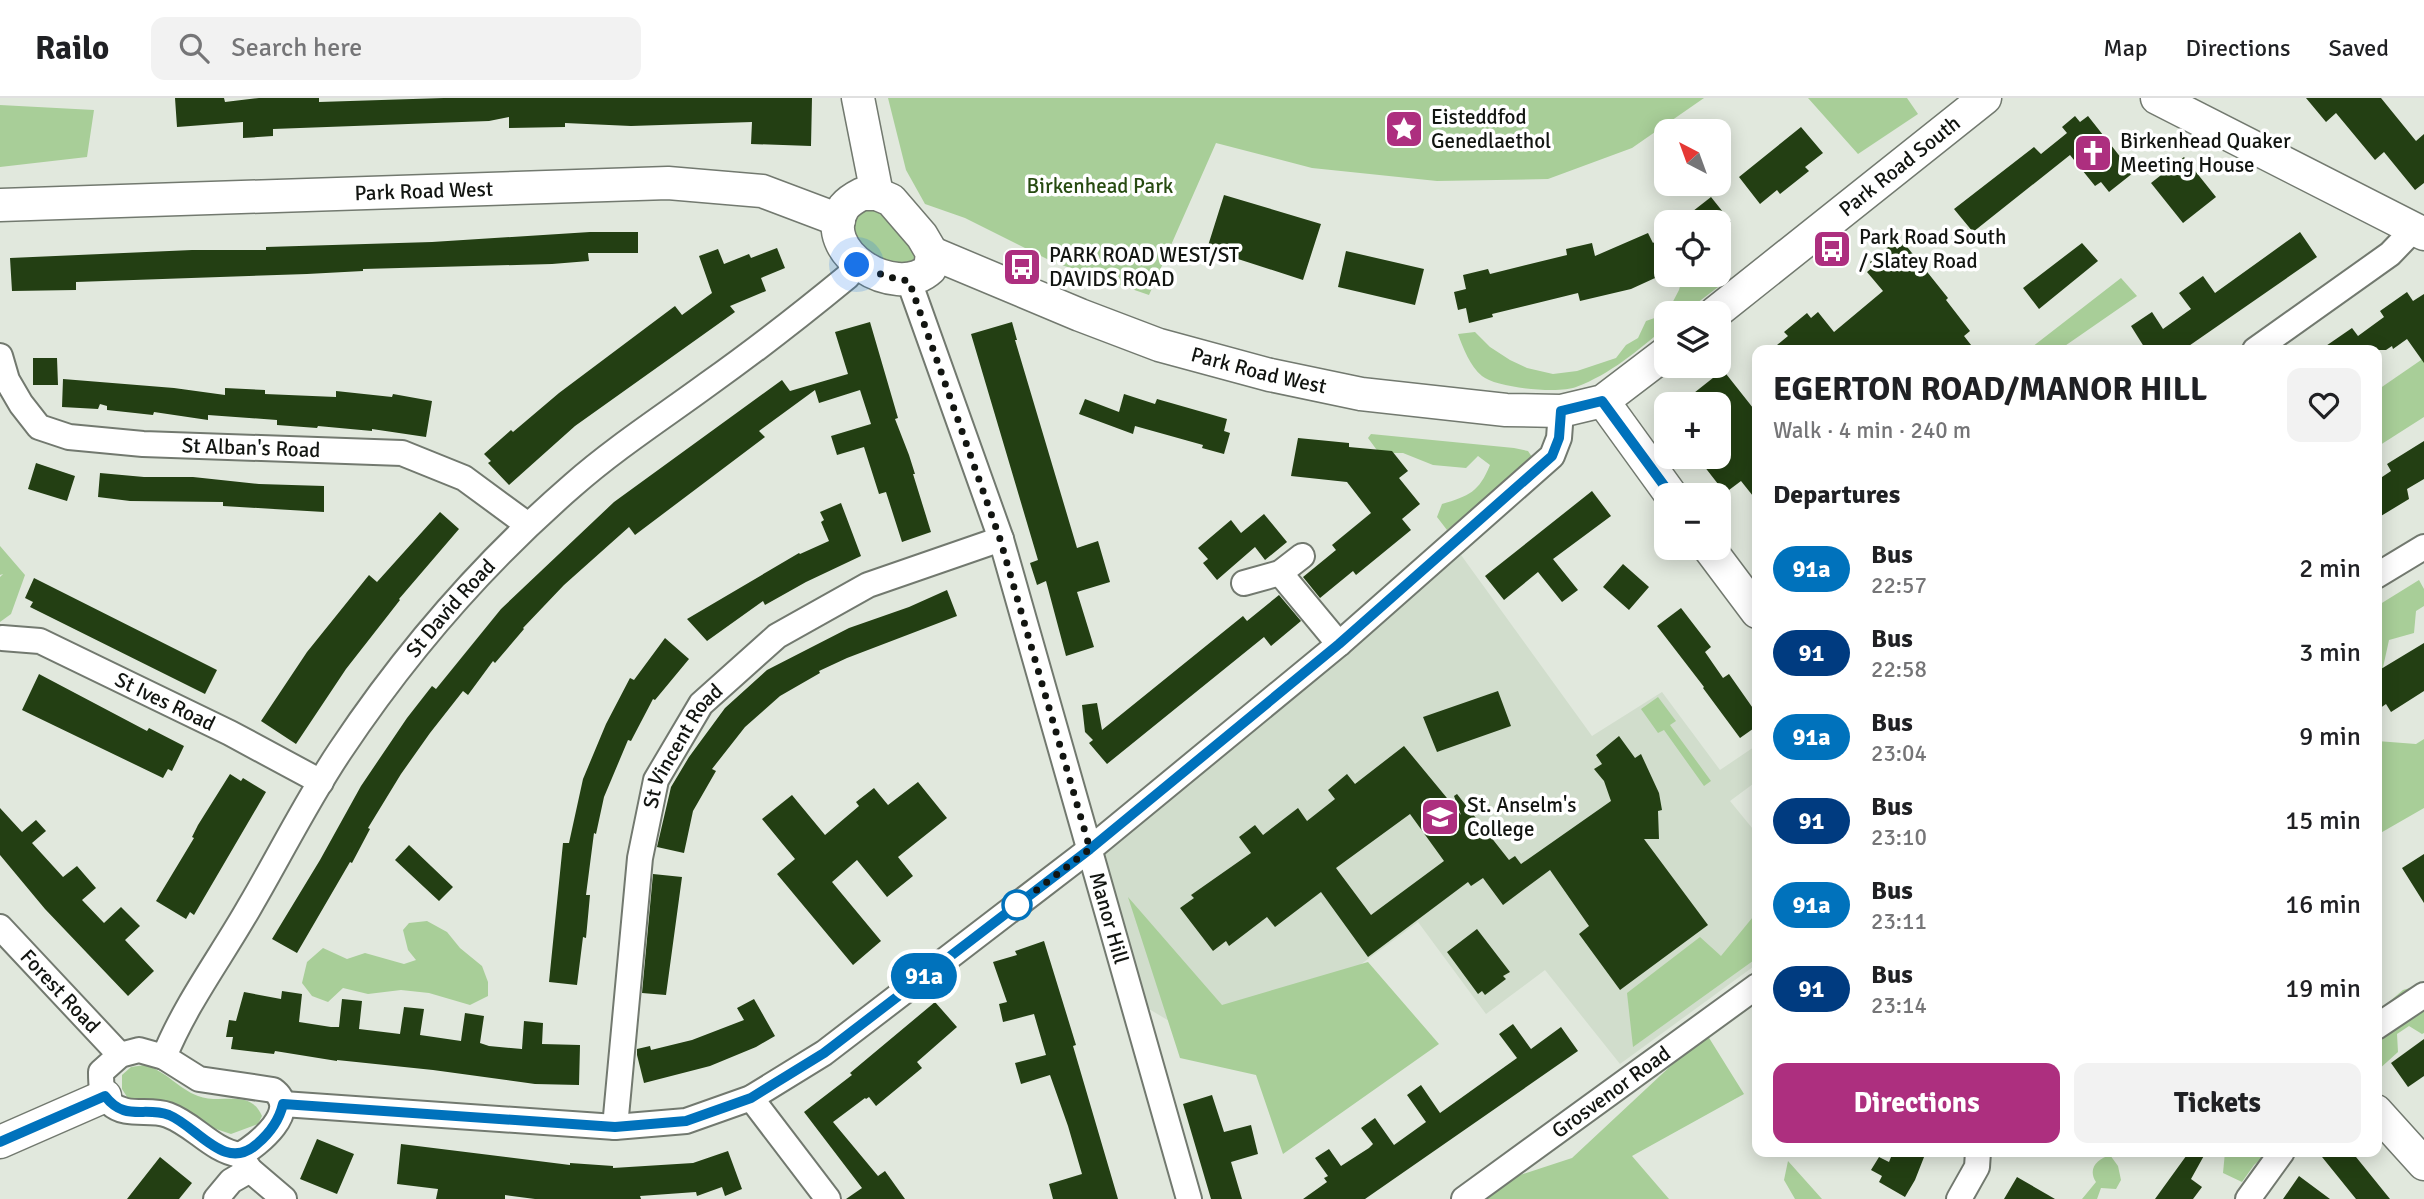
<!DOCTYPE html>
<html lang="en">
<head>
<meta charset="utf-8">
<style>
	:root { --surface:#fff; --page:#f2f2f2; --text:#202124; --muted:#757577; --line:#e0e0e0; --accent:#ad2f7f }
	body { margin:0; font-family:Signika,sans-serif; background:var(--page); color:var(--text); height:100vh; display:flex; flex-direction:column; font-size:26px; white-space:nowrap }
	* { box-sizing:border-box; margin:0 }
	p { font-size:23px; color:var(--muted) }
	.icon { flex:none; width:38px; height:38px; fill:none; stroke:currentColor; stroke-width:2; stroke-linecap:round; stroke-linejoin:round }
	.map { position:relative; flex:1; overflow:hidden }
	.panel { position:absolute; left:1752px; top:247px; width:630px; height:812px; display:flex; flex-direction:column; background:var(--surface); border-radius:14px; box-shadow:0 4px 18px #0003 }
	.panel>* { flex:none }
	.badge { padding:0 14px; border-radius:23px; font-size:24px; line-height:46px }
	.needle { width:46px; rotate:319deg }
	.controls { position:absolute; left:1654px; top:21px; display:grid; gap:14px }
	.controls a { display:grid; place-items:center; width:77px; height:77px; border-radius:14px; background:var(--surface); box-shadow:0 4px 18px #0003; font-size:35px }
	.you { position:absolute; width:35px; height:35px; margin:-18px; border:5px solid #fff; border-radius:50%; background:#1a73e8; box-shadow:0 0 0 10px #1a73e833 }
	.map>.badge { position:absolute; translate:-50% -50%; box-shadow:0 0 0 4px #fff }
	h2 { padding:0 21px; font-size:26px; line-height:63px }
	.round { display:grid; place-items:center; flex:none; width:74px; height:74px; border-radius:14px; background:var(--page) }
	.head { display:flex; align-items:center; justify-content:space-between; height:119px; padding:0 21px }
	h1 { font-size:33px; font-weight:800; line-height:52px }
	.action { display:flex; gap:14px; margin-top:auto; padding:14px 21px }
	.action a { flex:1; height:80px; border-radius:14px; background:var(--accent); color:#fff; font-size:28px; font-weight:800; line-height:80px; text-align:center }
	.action a+a { background:var(--page); color:var(--text) }
	ul { padding:0; list-style:none }
	li { display:flex; align-items:center; gap:21px; height:84px; padding:0 21px }
	li div { flex:1 }
	li b { display:block; font-size:26px }
	li em { font-style:normal }
	li .badge { min-width:77px; font-weight:700; text-align:center }
	header { display:flex; align-items:center; gap:42px; box-sizing:border-box; height:98px; padding:0 35px; background:var(--surface); border-bottom:2px solid var(--line) }
	header strong { font-size:33px }
	nav { display:flex; gap:38px; margin-inline-start:auto; font-size:24px }
	.search { width:490px; height:63px; background:var(--page); display:flex; align-items:center; gap:18px; box-sizing:border-box; padding:0 24px; border-radius:14px; color:var(--muted); font-size:26px }
	.map>svg:first-child { display:block }
</style>
</head>
<body>
<header>
<strong>Railo</strong>
<div class="search"><svg class="icon" aria-label="search" viewBox="0 0 24 24"><circle cx="10" cy="10" r="6"/><path d="M15 15l6 6"/></svg>Search here</div>
<nav><a>Map</a><a>Directions</a><a>Saved</a></nav>
</header>
<div class="map">
<svg width="2424" height="1101" viewBox="0 0 2424 1101">
	<rect width="100%" height="100%" fill="#e1e8dd"/>
	<path fill="#d1ddcc" d="M1461 457 1592 638 1662 594 1720 672 1757 647V683L1730 703 1757 736V866L1620 966 1545 872 1486 916 1418 824 1233 961 1144 908 1096 753Z"/>
	<path fill="#a8ce98" d="M888 0H1704L1632 50 1548 81 1437 83 1312 70 1216 45 1149 197 1053 164 965 120 925 106 906 72Z
		M1808 0H1907L1918 16 1858 56Z
		M0 7 94 12 87 59 0 69Z
		M864 108 881 112 920 154 918 162 900 168 865 156C853 137 846 126 864 108Z
		M1683 177H1709L1718 189 1684 215H1667L1679 192Z
		M2121 180 2137 198 2059 252H2028Z
		M1666 216V229C1638 252 1611 276 1576 289 1559 296 1496 290 1482 278 1470 268 1463 250 1458 236L1475 234 1490 249 1510 262 1527 270 1553 276 1577 273 1616 260 1626 247 1638 240 1646 223Z
		M2424 260V319L2377 349 2376 293Z
		M1371 336 1514 350 1528 353 1532 359 1526 368 1447 432 1437 419 1442 406C1469 398 1479 394 1490 367L1478 358 1466 370 1433 367 1403 355H1379L1368 340Z
		M0 448 25 477 11 516 0 524V479L3 476 0 477Z
		M2419 482 2424 491V508L2416 513 2414 535 2389 542 2382 574H2377V508Z
		M1658 599 1676 623 1670 627 1711 683 1704 688 1664 632 1658 635 1641 611Z
		M2424 641V710L2377 737V643L2416 646Z
		M1128 799 1222 907 1368 864 1439 946 1283 1056 1256 977 1180 960Z
		M1757 814V860L1633 949 1627 895 1700 839 1721 858Z
		M427 823 447 834 460 850 482 868 488 884V898L470 907 429 895 401 892 368 896 343 890 328 904 312 898 302 885 307 864 323 850 347 861 365 855 404 866 416 862 408 852 403 832 409 825Z
		M2424 886V935L2422 936 2409 928 2397 936 2398 954 2377 973 2376 915 2403 892Z
		M1706 935 1744 996 1632 1058 1669 1101H1483L1511 1080 1572 1060Z
		M145 967C166 973 179 991 198 998 221 1007 250 990 262 1018L258 1026 231 1036 129 1002 122 991V977L131 969Z
		M2225 1054H2269L2254 1067 2242 1084 2223 1075Z
		M2110 1057 2118 1068 2121 1082 2116 1091 2101 1090 2097 1101H2082L2096 1084C2087 1070 2098 1061 2110 1057Z
		M1788 1063 1822 1101H1795L1784 1082Z"/>
	<path fill="#233f13" fill-rule="evenodd" d="M175 0H224L225 4 259 0H319V4L444 0H812L811 48 751 46 752 24 631 28 565 25V29L509 30V19L489 23 273 31V38L243 40V24L177 29Z
		M2306 0H2381L2416 43 2424 36V85L2415 92 2384 54 2375 62 2336 15 2326 24Z
		M2075 18 2080 24 2088 18 2133 75 2109 94 2101 84 2095 88 2070 57 1973 134 1954 111 2034 49 2041 56 2067 35 2062 29Z
		M1801 29 1823 55 1805 69 1809 73 1780 96 1777 92 1760 106 1739 79Z
		M2184 59 2216 99 2183 125 2151 85Z
		M1224 97 1321 126 1303 182 1207 151Z
		M1711 99 1731 124H1679Z
		M590 134H638V155H588L589 163 552 166 363 171V173L307 176 76 184V192L12 193 10 160 192 152H266V149L432 144Z
		M2300 134 2317 159 2183 252H2146L2131 228 2152 214 2163 231 2191 211 2179 195 2203 178 2215 195Z
		M1648 135 1653 145 1666 135V175L1631 191 1580 203 1578 195 1492 216 1493 219 1469 225 1466 210 1458 212 1454 194 1466 191 1463 177 1488 171 1490 176 1567 157 1566 151 1592 145 1595 158Z
		M1893 145 1897 151 1904 145 1948 200 1946 202 1970 233 1964 238 1975 252H1771L1788 238 1784 234 1807 215 1811 220 1818 214 1834 234 1883 193 1867 174 1873 169 1870 164Z
		M2082 145 2098 163 2039 211 2023 190Z
		M777 150 785 170 761 180 766 193 730 208 735 214 575 328 509 387 488 365 491 363 484 356 511 332 513 334 559 295 675 208 682 217 712 195 699 158 718 151 724 166 749 156 751 160Z
		M1346 153 1424 171 1415 207 1338 189Z
		M2407 194 2413 203 2424 196V265L2407 241 2393 251 2392 248 2386 252H2320L2352 230 2358 238 2384 219 2380 213Z
		M870 224 898 320 895 321 909 357 915 376H913L931 434 902 444 886 394 879 396 864 349 837 357 831 338 871 326 860 292 819 305 815 292 759 333 765 339 635 437 629 429 564 487 523 530 524 531 495 565 493 563 468 597 463 593 430 635 401 676 368 730 370 731 352 765 350 764 297 855 272 841 320 762 361 688 407 620 432 588 436 591 501 511 614 404 782 282 790 293 848 276 835 234Z
		M1012 224 1017 242H1015L1077 450 1098 443 1110 484 1077 494 1094 549 1066 558 1046 483 1037 487 1030 465 1038 462 971 236Z
		M33 260H57L58 287H33Z
		M1723 272 1757 315V403L1741 383 1725 395 1697 359H1718V306H1680Z
		M63 281 174 290 225 297V290L265 292V296L336 299V293L392 299 393 296 432 303 426 339 372 331V333L318 328 317 330 277 327V322L208 317V322L154 314 153 317 135 315 107 312V308L100 306 98 311 62 309Z
		M1124 296 1155 306 1157 301 1227 321 1224 333 1230 335 1224 356 1202 350 1203 347 1135 328 1133 336 1079 316 1085 301 1119 314Z
		M1298 340 1349 345V349L1392 353 1408 373 1399 380 1420 406 1402 421 1411 432 1356 477 1353 473 1320 500 1303 479 1336 452 1332 447 1371 415 1347 384 1291 378Z
		M2424 343V381L2407 391 2409 401 2376 421V383L2391 373 2387 366Z
		M36 365 75 378 67 403 28 391Z
		M100 375 144 379H193L259 386 324 388V414L223 408V404L130 403 98 399Z
		M1592 393 1611 418 1553 461 1578 492 1562 504 1538 474 1504 502 1485 478Z
		M841 405 861 458 806 484 765 507 763 503 707 543 687 521 799 455 800 456 829 443 821 424 824 422 820 414Z
		M440 414 459 431 399 501 400 502 346 571 296 646 261 623 307 554 369 477 377 484Z
		M1264 416 1287 444 1265 462 1255 449 1217 482 1203 465 1208 461 1198 450 1231 422 1241 435Z
		M1623 466 1649 489 1629 512 1603 489Z
		M34 480 217 572 205 596 30 509 33 504 25 500Z
		M947 492 957 518 847 560 819 573 820 575 780 598 745 629 712 671 716 673 693 713 684 755 657 749 671 689 689 659 725 610 767 572 849 530 909 509Z
		M1279 497 1301 523 1271 548 1264 539 1107 666 1089 645 1093 642 1085 634 1082 607 1097 605 1102 632 1243 518 1247 523Z
		M1681 510 1711 549 1705 554 1723 580 1729 576 1757 616V628L1740 640 1703 590 1704 589 1657 528Z
		M665 540 689 561 655 602 653 601 631 643 628 642 604 699 596 736 594 735 586 797H590L586 840 583 839 577 887 549 884 563 745H569L583 681 606 626 630 580 634 582Z
		M2424 545V593L2391 614 2386 606 2376 613V574Z
		M39 576 147 633 149 630 184 648 172 673 168 671 163 680 22 612Z
		M1498 593 1511 628 1437 654 1423 619Z
		M1619 638 1635 660 1641 656 1659 695 1662 712 1658 713 1659 741H1644L1708 827 1620 892 1579 836 1589 828 1550 772 1503 807 1483 780 1471 788 1468 784 1368 859 1321 794 1275 829 1267 819 1229 848 1226 843 1213 853 1180 810 1194 800 1191 797 1251 755 1239 739 1255 727 1263 737 1298 710 1307 723 1335 701 1328 692 1347 676 1355 686 1404 648 1461 717 1454 698 1457 696 1509 762 1515 758 1521 766 1611 703 1604 683 1594 671 1602 666 1596 657ZM1410 716 1444 763 1371 817 1336 770Z
		M230 676 241 683 243 680 266 694 194 817 190 814 186 821 156 803 194 740 192 739 198 727Z
		M918 684 947 720 898 759 913 778 887 799 857 762 832 784 881 843 853 867 777 776 795 761 762 721 792 697 825 737 859 708 856 704 874 690 888 707Z
		M0 710 22 734 36 722 46 733 32 745 63 779 77 768 96 790 82 802 104 825 121 809 140 828 125 842 154 873 128 898 45 811 0 757Z
		M409 747 453 789 439 803 395 762Z
		M2424 756V805L2402 770Z
		M653 776 682 779 666 897 642 895Z
		M1477 831 1510 874 1503 878 1506 881 1485 897 1482 893 1478 896 1447 854Z
		M1044 843 1076 947 1073 948 1118 1101H1053L1049 1086 1082 1076 1068 1028 1050 977 1021 986 1015 965 1046 957 1034 916 1003 924 999 906 1007 904 993 864 1017 857 1015 853Z
		M282 893 302 896 299 924 331 929H339L342 901 362 903 359 931 400 936 404 909 424 911 420 937 461 943 465 915 484 918 480 945 489 948 522 951 524 923 543 925 542 946 580 947 579 987 535 986 433 972 337 962V963L275 953 274 956 231 951 233 939H226L229 922 236 923 244 894 281 901Z
		M754 901 775 938 756 949 710 968 644 985 637 957V951L650 948 651 952 692 942 744 922 737 910Z
		M935 904 957 929 917 964 922 970 876 1008 869 999 866 1001 865 1000 833 1024 878 1078 885 1073 905 1101H846L862 1090 804 1014 852 977 850 975Z
		M1513 926 1531 951 1561 929 1578 953 1365 1101H1303L1327 1084 1324 1080 1328 1078 1315 1060 1329 1051 1341 1068 1369 1050 1373 1046 1361 1030 1375 1020 1394 1047 1426 1024 1407 997 1421 987 1440 1015 1517 960 1499 936Z
		M2424 941V978L2408 989 2391 965Z
		M1212 997 1224 1034 1251 1027 1258 1056 1231 1064 1242 1101H1211L1183 1006Z
		M317 1041 354 1056 337 1096 300 1081Z
		M401 1046 570 1067V1065L613 1068V1070L693 1065 728 1053 742 1091 725 1098 722 1089 697 1098 696 1094 640 1098 641 1101H535L505 1097V1101H436L438 1091 397 1086Z
		M1893 1054H1926L1915 1082 1905 1099 1879 1084 1882 1078 1871 1072 1879 1059 1889 1064Z
		M2189 1054H2206L2191 1081 2202 1089 2193 1101H2155Z
		M2318 1054H2352L2390 1101H2356Z
		M160 1059 192 1085 179 1101H127Z
		M2299 1078 2330 1101H2283Z
		M2017 1079 2055 1101H2004Z"/>
	<g fill="none" stroke-linecap="round" stroke-linejoin="round">
		<defs>
			<g id="minor">
				<path id="s1" d="M909 183 1001 441 1189 1101"/>
				<path d="M2255 252 2390 156 2414 131"/>
				<path id="s2" d="M0 258 7 282 21 306 39 329 69 339 143 346 402 355 464 380 528 427"/>
				<path d="M1280 475 1339 546"/>
				<path d="M2376 478 2424 449"/>
				<path d="M1244 485 1280 475 1302 458"/>
				<path id="s3" d="M2 540 40 543 230 635 321 684"/>
				<path id="s4" d="M0 829 120 957"/>
				<path d="M2376 929 2424 897"/>
				<path d="M139 952 164 959 199 981 273 992C301 1012 258 1047 240 1057 211 1052 195 1027 168 1017 149 1010 126 1020 110 1005 101 997 101 986 101 974L120 957Z"/>
				<path id="s5" d="M164 959C186 905 221 859 250 808 280 757 307 702 340 653 406 554 483 465 573 387 615 350 663 319 708 286 756 252 802 216 847 179L857 167"/>
				<path d="M751 1000 828 1101"/>
				<path d="M283 1006 615 1029 686 1023 751 1000 824 955 1090 751 1339 546 1552 358 1559 340 1561 313"/>
				<path id="s6" d="M615 1029 640 760 656 682 701 606 777 538 868 487 1001 441"/>
				<path d="M240 1057 250 1072 284 1101"/>
				<path d="M216 1101 231 1083 250 1072"/>
				<path id="s7" d="M1464 1101 1757 888"/>
				<path d="M1959 1101 1977 1069 1978 1054"/>
				<path d="M2248 1101 2282 1054"/>
			</g>
			<g id="tertiary">
				<path d="M858 0 877 96"/>
				<path d="M2157 0 2424 136"/>
				<path d="M862 96H877L891 102 922 138 932 155 930 171C895 203 815 153 844 109 848 104 856 99 862 96Z"/>
				<path id="s8" d="M0 107 668 85 762 93 839 122"/>
				<path id="s9" d="M932 155 1080 217 1159 247 1270 277 1361 296 1506 312 1561 313 1603 303 1666 255"/>
				<path id="s10" d="M1715 215 1985 0"/>
				<path d="M1603 303 1671 397"/>
				<path d="M1709 450 1757 514"/>
				<path d="M2376 1013 2424 1066"/>
				<path d="M0 1044 105 998"/>
			</g>
		</defs>
		<use href="#minor" stroke="#72796f" stroke-width="28"/>
		<use href="#tertiary" stroke="#72796f" stroke-width="35"/>
		<use href="#minor" stroke="#fff" stroke-width="24"/>
		<use href="#tertiary" stroke="#fff" stroke-width="32"/>
	</g>
	<g fill="none" stroke-linecap="round" stroke-linejoin="round">
		<defs>
			<path id="line" d="M0 1044 105 998C125 1024 144 1008 169 1017 198 1029 225 1075 257 1046 270 1035 279 1023 283 1006L615 1029 686 1023 751 1000 824 955 1090 751 1339 546 1552 358 1559 340 1561 313 1602 303 1671 397"/>
		</defs>
		<use href="#line" stroke="#fff" stroke-width="16"/>
		<use href="#line" stroke="#0072bc" stroke-width="10"/>
		<path stroke="#121511" stroke-width="7" stroke-dasharray="0 12.6" d="M857 167 888 179 909 183 1000 441 1090 751 1017 807"/>
	</g>
	<defs>
		<symbol id="sight-square" viewBox="-11 -11 22 22"><rect x="-9" y="-9" width="18" height="18" rx="4" fill="#ad2f7f" stroke="#fff"/><path d="M0-6L1.8-2.2L6-1.7L2.9 1.2L3.7 5.4L0 3.3L-3.7 5.4L-2.9 1.2L-6-1.7L-1.8-2.2Z" fill="#fff"/></symbol>
		<symbol id="church-square" viewBox="-11 -11 22 22"><rect x="-9" y="-9" width="18" height="18" rx="4" fill="#ad2f7f" stroke="#fff"/><path d="M-1.2-6h2.4v3.5h3.3v2.4h-3.3V6h-2.4V-.1h-3.3v-2.4h3.3Z" fill="#fff"/></symbol>
		<symbol id="bus-square" viewBox="-11 -11 22 22"><rect x="-9" y="-9" width="18" height="18" rx="4" fill="#ad2f7f" stroke="#fff"/><path d="M-5-6H5V4H4V6H2V4H-2V6H-4V4H-5ZM-3.5-4V0h7V-4ZM-3.5 1.2v1.5H-2V1.2ZM2 1.2v1.5H3.5V1.2Z" fill="#fff"/></symbol>
		<symbol id="school-square" viewBox="-11 -11 22 22"><rect x="-9" y="-9" width="18" height="18" rx="4" fill="#ad2f7f" stroke="#fff"/><path d="M0-5L7-2L0 1L-7-2ZM-4 1L0 2.5L4 1V4Q0 6-4 4Z" fill="#fff"/></symbol>
	</defs>
	<g fill-rule="evenodd">
		<use href="#sight-square" x="1382" y="9" width="44" height="44"/>
		<use href="#church-square" x="2071" y="33" width="44" height="44"/>
		<use href="#bus-square" x="1810" y="129" width="44" height="44"/>
		<use href="#bus-square" x="1000" y="147" width="44" height="44"/>
		<use href="#school-square" x="1418" y="697" width="44" height="44"/>
	</g>
	<circle fill="#fff" stroke="#0072bc" stroke-width="3.5" cx="1017" cy="807" r="14"/>
	<g text-anchor="middle" stroke-width="7" stroke-linejoin="round" paint-order="stroke">
		<g font-size="21" fill="#121511" stroke="#fff" text-anchor="start">
			<text x="1431" y="26">Eisteddfod<tspan x="1431" dy="24">Genedlaethol</tspan></text>
			<text x="2120" y="50">Birkenhead Quaker<tspan x="2120" dy="24">Meeting House</tspan></text>
			<text x="1859" y="146">Park Road South<tspan x="1859" dy="24">/ Slatey Road</tspan></text>
			<text x="1049" y="164">PARK ROAD WEST/ST<tspan x="1049" dy="24">DAVIDS ROAD</tspan></text>
			<text x="1467" y="714">St. Anselm's<tspan x="1467" dy="24">College</tspan></text>
		</g>
		<g font-size="21" fill="#121511" stroke="#fff">
			<text dy="7" stroke="none"><textPath href="#s10" startOffset="236">Park Road South</textPath></text>
			<text dy="7" stroke="none"><textPath href="#s8" startOffset="424">Park Road West</textPath></text>
			<text dy="7" stroke="none"><textPath href="#s9" startOffset="348">Park Road West</textPath></text>
			<text dy="7" stroke="none"><textPath href="#s2" startOffset="296">St Alban's Road</textPath></text>
			<text dy="7" stroke="none"><textPath href="#s5" startOffset="534">St David Road</textPath></text>
			<text dy="7" stroke="none"><textPath href="#s3" startOffset="177">St Ives Road</textPath></text>
			<text dy="7" stroke="none"><textPath href="#s6" startOffset="392">St Vincent Road</textPath></text>
			<text dy="7" stroke="none"><textPath href="#s1" startOffset="668">Manor Hill</textPath></text>
			<text dy="7" stroke="none"><textPath href="#s4" startOffset="88">Forest Road</textPath></text>
			<text dy="7" stroke="none"><textPath href="#s7" startOffset="182">Grosvenor Road</textPath></text>
		</g>
		<g font-size="21" fill="#274b11" stroke="#fff">
			<text x="1100" y="95">Birkenhead Park</text>
		</g>
	</g>
</svg>
<div class="controls">
<a><svg class="needle" viewBox="-14 -14 28 28"><path d="M0-13l5 13h-10z" fill="#e53935"/><path d="M0 13l5-13h-10z" fill="#757577"/></svg></a>
<a><svg class="icon" aria-label="locate" viewBox="0 0 24 24"><circle cx="12" cy="12" r="6"/><path d="M12 2v4M12 18v4M2 12h4M18 12h4"/></svg></a>
<a><svg class="icon" aria-label="layers" viewBox="0 0 24 24"><path d="M12 4l9 5-9 5-9-5zM3 14l9 5 9-5"/></svg></a>
<a>+</a>
<a>−</a>
</div>
<div class="you" style="left:857px;top:167px"></div>
<b class="badge" style="left:924px;top:878px;background:#0072bc;color:#fff">91a</b>
<section class="panel">
<div class="head"><div><h1>EGERTON ROAD/MANOR HILL</h1><p>Walk · 4 min · 240 m</p></div><a class="round"><svg class="icon" aria-label="heart" viewBox="0 0 24 24"><path d="M12 20l-8-8c-3-5 5-10 8-4 3-6 11-1 8 4z"/></svg></a></div>
<h2>Departures</h2>
<ul>
<li><span class="badge" style="background:#0072bc;color:#fff">91a</span><div><b>Bus</b><p>22:57</p></div><em>2 min</em></li>
<li><span class="badge" style="background:#003b80;color:#fff">91</span><div><b>Bus</b><p>22:58</p></div><em>3 min</em></li>
<li><span class="badge" style="background:#0072bc;color:#fff">91a</span><div><b>Bus</b><p>23:04</p></div><em>9 min</em></li>
<li><span class="badge" style="background:#003b80;color:#fff">91</span><div><b>Bus</b><p>23:10</p></div><em>15 min</em></li>
<li><span class="badge" style="background:#0072bc;color:#fff">91a</span><div><b>Bus</b><p>23:11</p></div><em>16 min</em></li>
<li><span class="badge" style="background:#003b80;color:#fff">91</span><div><b>Bus</b><p>23:14</p></div><em>19 min</em></li>
</ul>
<div class="action"><a>Directions</a><a>Tickets</a></div>
</section>
</div>
</body>
</html>
